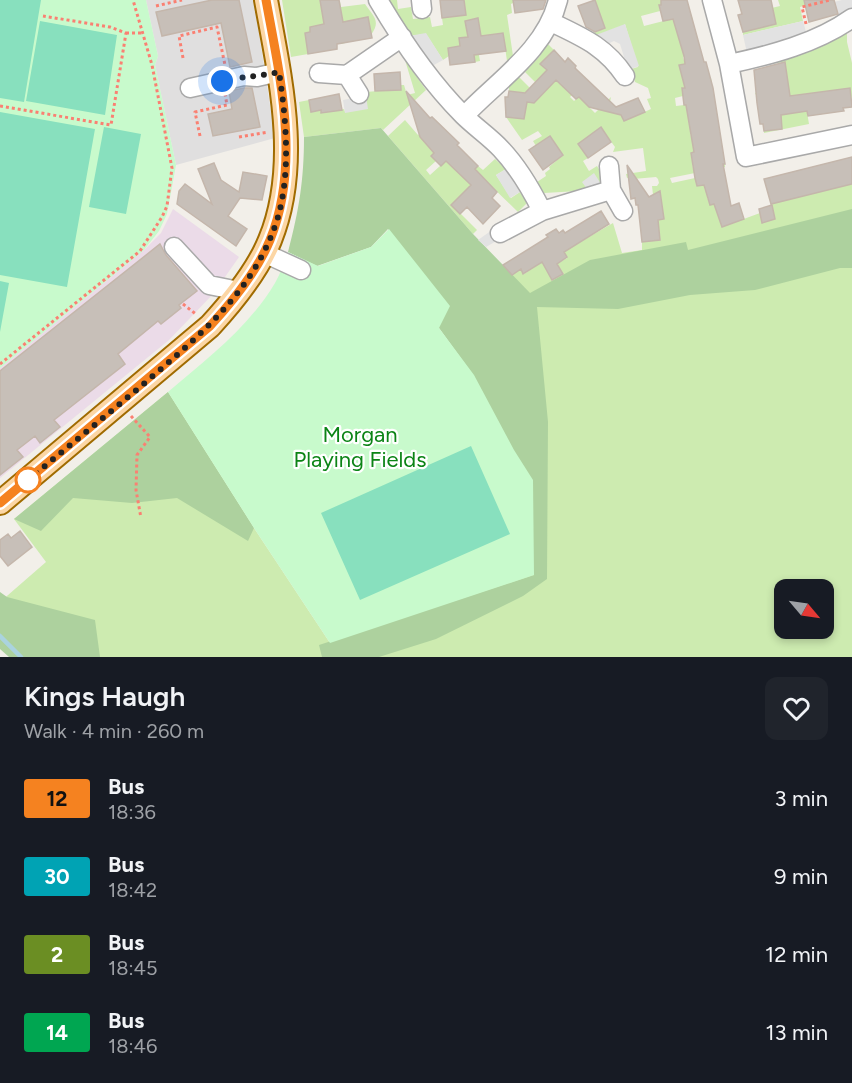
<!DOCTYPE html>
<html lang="en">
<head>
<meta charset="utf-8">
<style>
	:root { --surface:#171b24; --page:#20242c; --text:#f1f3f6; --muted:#9ea1a6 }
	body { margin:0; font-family:Figtree,sans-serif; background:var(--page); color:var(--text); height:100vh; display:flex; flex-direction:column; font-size:22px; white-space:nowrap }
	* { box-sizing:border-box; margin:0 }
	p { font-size:20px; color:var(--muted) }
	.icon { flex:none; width:33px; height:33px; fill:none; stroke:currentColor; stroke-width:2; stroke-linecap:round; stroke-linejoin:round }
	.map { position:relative; height:657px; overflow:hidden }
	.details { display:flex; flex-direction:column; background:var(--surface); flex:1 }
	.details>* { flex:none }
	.badge { padding:0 12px; border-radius:4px; font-size:21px; line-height:39px }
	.needle { width:39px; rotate:119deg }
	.fabs { position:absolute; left:774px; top:579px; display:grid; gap:12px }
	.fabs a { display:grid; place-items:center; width:60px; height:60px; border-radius:12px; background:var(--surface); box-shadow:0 3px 9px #0003; font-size:30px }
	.you { position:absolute; width:30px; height:30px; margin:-15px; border:4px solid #fff; border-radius:50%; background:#1a73e8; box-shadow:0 0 0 9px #1a73e833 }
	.map>.badge { position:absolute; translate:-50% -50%; box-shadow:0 0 0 3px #fff }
	.round { display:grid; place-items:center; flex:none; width:63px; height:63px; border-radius:12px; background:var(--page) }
	.head { display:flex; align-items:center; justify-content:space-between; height:102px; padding:0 24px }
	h1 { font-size:28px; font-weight:600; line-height:45px }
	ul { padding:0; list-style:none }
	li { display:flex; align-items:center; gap:18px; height:78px; padding:0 24px }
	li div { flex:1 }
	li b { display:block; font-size:22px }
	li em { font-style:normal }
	li .badge { min-width:66px; font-weight:700; text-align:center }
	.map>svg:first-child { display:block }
</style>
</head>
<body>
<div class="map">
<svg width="852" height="657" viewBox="0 0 852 657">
	<rect width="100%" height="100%" fill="#f2efe9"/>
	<path fill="#e0dfdf" d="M146 0H254L275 138 176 165 155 65 158 56Z"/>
	<path fill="#ebdbe8" d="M173 209 239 257 213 294 169 340 0 478V368L144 250 161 233Z"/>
	<path fill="#cdebb0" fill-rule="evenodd" d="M282 0H320L321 5 340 2 341 7 365 4C374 17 381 21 371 35L368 18 352 20 342 30 345 43 341 44 336 8 330 23 310 27V32L305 33 308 54 291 57Z
		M388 0H397L398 9 411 7 413 19 430 17 432 27 443 25 442 18 466 15 464 0H513V3L511 4 512 13 507 15 513 56 507 61 503 33 481 36 477 18 465 21 467 28 474 27 480 61 475 62 469 37 459 38 461 46 448 48 449 56 443 60 426 34 409 36Z
		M595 0H663L664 4 659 6 660 11 641 16 644 26 691 14 693 20 675 25 699 52 683 57 685 64 680 65 685 86 711 78 712 84 682 88 683 96 675 98 676 106 692 104 718 126 690 131 691 137 698 136 721 148 691 153 693 169 725 164V167L670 178 672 183 695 178 697 186 704 185 705 190 727 186V190L707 197 710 205 714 204 722 227 760 213 762 223 775 219 771 204 852 183V657H53L0 602 46 562 14 519 168 392 254 528 330 643 512 275 521 269 524 274 542 262 563 274 556 261 560 262 567 258 563 252 613 223 622 253 642 250V242L660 240 658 220 664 219 663 214 650 215 654 203 652 186H657L659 183 658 179 656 177 633 179V177L627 178 626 174 646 171 643 148 613 152 615 147 601 128 578 144 588 158 583 161 589 171 597 166 602 174 601 184 579 191 544 193 537 182 546 176 545 173 550 169 549 167 563 155 559 149 553 152 550 147 555 143 550 136 536 146 533 141 542 136 538 131 522 140 506 117 524 119 527 93 509 91V85L519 77 539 97 544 91 525 72 540 56 547 43 554 50 540 64 569 92 584 77 587 80 570 97 574 101 579 97 595 113 611 97 608 112 618 107 624 121 651 109 647 99 651 98 648 88 635 82 631 69 638 67 625 24 601 47 589 35 605 28ZM784 590H824V628H784Z
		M778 0H825L800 7 803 21 743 35V32L776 24 774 17 759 11 780 6Z
		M847 29V42L852 63V103L850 88 831 110 829 91 804 94 809 124 764 133V131L782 128 777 92 756 95 755 93 787 78 785 62 753 66Z
		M405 60 426 90 383 130 381 128 304 137 299 102 309 100 311 112 317 111 319 99 321 113 344 109 345 112 366 92 401 89V85H404L407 95 415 93Z
		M405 120 418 135 435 120 438 129 424 142 434 153 431 156 436 161 426 170 430 175 460 148 451 165 465 179 478 166 483 170 495 159 506 169 496 175 511 198 520 192 527 203 518 212 489 184 452 205 477 230 473 234 388 136Z"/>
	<path fill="#add19e" d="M381 128 473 234 530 293 590 260 686 242 688 250 852 209V268H840L755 290 690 295 618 309 537 307 548 422 547 579 523 596 436 639 379 657H322L319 645 534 575 473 375 439 328 388 229 371 247 317 266 288 252C299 210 304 180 304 137Z
		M168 392 254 528 248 541 177 498 132 503 73 498 41 531 14 519Z
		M0 592 7 597 95 620 100 657H9L0 649Z"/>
	<path fill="#c8facc" d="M0 0H146L158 56 155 65 176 165 167 214 159 231 144 250 0 368Z
		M389 229 450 306 439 328 474 375 514 450 533 480 534 575 330 643 254 528 168 392C207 359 249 327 275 283 281 273 284 262 288 252L318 266 371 247Z"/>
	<path fill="#88e0be" d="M0 0H41L24 102 0 98Z
		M40 21 117 35 105 115 26 101Z
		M0 112 95 129 67 287 0 275Z
		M104 127 141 134 126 214 89 207Z
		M0 281 9 283 0 332Z
		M471 446 510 534 360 600 321 513Z"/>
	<path fill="#e2e2e2" d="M842 0H852V11L838 15 834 2Z
		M803 21 808 39 747 53 743 35Z
		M625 24 639 66 628 70 620 44 614 41 601 47 596 35Z
		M426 33 443 60 432 66 409 36Z
		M366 96 368 109 345 113 343 100Z
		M506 169 520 192 510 198 496 175Z
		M594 173 601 184 587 189 582 182Z
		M499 225 505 236 486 247 478 240Z"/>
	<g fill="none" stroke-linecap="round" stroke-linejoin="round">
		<path stroke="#aad3df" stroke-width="4.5" d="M0 636 21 657"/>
	</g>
	<path fill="#c7bfb8" stroke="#c4b6ab" stroke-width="1.5" d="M212 0H239L252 62 230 67 221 23 162 36 156 12Z
		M320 0H339L343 22 368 17 372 38 337 44V49L308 54 305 33 310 32V27L324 24Z
		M440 0H464L466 15 442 18Z
		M513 0H546L543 9 515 13Z
		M595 0 605 28 595 32 586 27 578 6Z
		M661 0H687L704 62H706L713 88 725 164H723L731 206 739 203 744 219 722 227 714 204 710 205 704 185 697 186 695 178 691 153 694 152 686 105H684L682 88H685L679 65 685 64 684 56 673 19 663 21 659 5H661Z
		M738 0H771L776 24 743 32 738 15 742 14Z
		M804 0H834L838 14 809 22Z
		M478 18 481 36 503 33 506 51 474 55 475 62 450 65 448 48 460 46 459 38 468 37 465 21Z
		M554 50 565 62 568 58 576 66 575 68 616 107 638 98 645 112 624 121 621 115 589 107 579 97 576 99 556 80 534 103 527 102 524 119 506 117 505 97H508L509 91 525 93 547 70 540 64Z
		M785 62 790 96 850 88 852 107 843 108 844 111 808 116 807 111 781 115 782 129 764 131 763 124H760L757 103 754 70Z
		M400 72 401 90 375 91 374 74Z
		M244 88H252L260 127 213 136 208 114 232 109 229 91Z
		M406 91 430 118 432 117 459 143 457 145 478 166 475 169 497 192 492 198 500 206 483 224 467 207 460 214 451 205 471 185 446 161 441 166 431 156 434 153 420 137Z
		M339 94 342 110 321 113V110L311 112 309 100Z
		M601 127 611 142 588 158 578 144Z
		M550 136 563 155 543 170 529 150Z
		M852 157V184L771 204 764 179Z
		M214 163 221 180 239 192 243 172 267 176 262 200 240 198 228 216 247 229 236 246 177 204 179 191 185 184 212 204 198 169Z
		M627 165 649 197 660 191 664 219 658 220 660 240 642 242 638 205H636L635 198 631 199Z
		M772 205 775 219 762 223 759 209Z
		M601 211 609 224 564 252 567 257 557 264 563 274 552 280 542 262 523 274 521 269 512 275 503 265 548 237 546 235 556 229 559 233 563 230 565 233Z
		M160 244 166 255 197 291 179 305 181 308 161 324 158 321 118 354 125 364 54 420 60 427 40 443 35 436 17 450 23 457 0 475V371Z
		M20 531 32 547 8 566 0 556V540L8 534 11 538Z"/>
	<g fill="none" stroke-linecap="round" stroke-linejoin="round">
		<defs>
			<path id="minor" d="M378 0C401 39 431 83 463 115 475 127 490 137 501 149 518 167 531 189 542 211L500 233
				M421 0 422 9
				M712 0 729 64 746 157 852 135
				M551 22C582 37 605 46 625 76
				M729 64C771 55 817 43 852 18
				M319 73 347 75 402 37
				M347 75 359 94
				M190 88 244 76 257 77 279 72
				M464 116C497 81 546 50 558 0
				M609 166 611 190
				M542 211 611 190 623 211
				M174 247 209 285 239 291
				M264 253 301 270"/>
			<path id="major" d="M0 503 210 326C233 301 257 272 270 240 301 164 280 77 266 0"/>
		</defs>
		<use href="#minor" stroke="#a9a9a9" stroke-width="21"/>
		<use href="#major" stroke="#a06b00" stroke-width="26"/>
		<path stroke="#fa8072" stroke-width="3" stroke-dasharray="3 3" stroke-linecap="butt" d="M156 6 182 0
			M806 24 802 7 830 0
			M126 33H143
			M183 58 179 36 217 27 225 65
			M0 106 111 125 126 33 110 27 43 16
			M200 136 195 112 227 105 225 94
			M239 137 268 132
			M183 304 197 315
			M0 364 140 251 162 217 167 206 172 168 152 65 133 0
			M131 416 150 437 137 455 136 490 141 518"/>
		<use href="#minor" stroke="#fff" stroke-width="18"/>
		<use href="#major" stroke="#fcd6a4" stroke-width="22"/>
	</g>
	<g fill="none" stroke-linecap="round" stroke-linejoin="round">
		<defs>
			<path id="line" d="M0 503 210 326C233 301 257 272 270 240 301 164 280 77 266 0"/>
		</defs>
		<use href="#line" stroke="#fff" stroke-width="14"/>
		<use href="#line" stroke="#f58220" stroke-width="9"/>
		<path stroke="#222" stroke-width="6" stroke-dasharray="0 10.8" d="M28 480C70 445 112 411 154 375 206 330 257 286 278 217 291 171 286 118 279 72 260 76 241 77 222 81"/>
	</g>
	<circle fill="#fff" stroke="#f58220" stroke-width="3" cx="28" cy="480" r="12"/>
	<g text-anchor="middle" stroke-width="4.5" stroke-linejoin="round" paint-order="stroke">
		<g font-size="22" fill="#0c8416" stroke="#fff">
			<text x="360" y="442">Morgan<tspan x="360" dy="25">Playing Fields</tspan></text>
		</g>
	</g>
</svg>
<div class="fabs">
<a><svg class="needle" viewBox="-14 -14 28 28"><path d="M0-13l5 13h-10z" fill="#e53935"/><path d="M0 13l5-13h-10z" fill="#9ea1a6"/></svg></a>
</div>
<div class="you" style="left:222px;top:81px"></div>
</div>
<section class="details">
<div class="head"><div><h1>Kings Haugh</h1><p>Walk · 4 min · 260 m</p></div><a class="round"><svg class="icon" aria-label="heart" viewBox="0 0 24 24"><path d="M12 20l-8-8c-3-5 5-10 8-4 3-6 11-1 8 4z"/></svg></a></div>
<ul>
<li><span class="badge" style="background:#f58220;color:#111">12</span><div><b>Bus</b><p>18:36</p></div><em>3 min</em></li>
<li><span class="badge" style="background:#00a3b4;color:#fff">30</span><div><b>Bus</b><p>18:42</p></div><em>9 min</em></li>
<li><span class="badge" style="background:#6b8e23;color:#fff">2</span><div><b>Bus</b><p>18:45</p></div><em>12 min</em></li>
<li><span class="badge" style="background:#00a651;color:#fff">14</span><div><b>Bus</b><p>18:46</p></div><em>13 min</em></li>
</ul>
</section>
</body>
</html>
